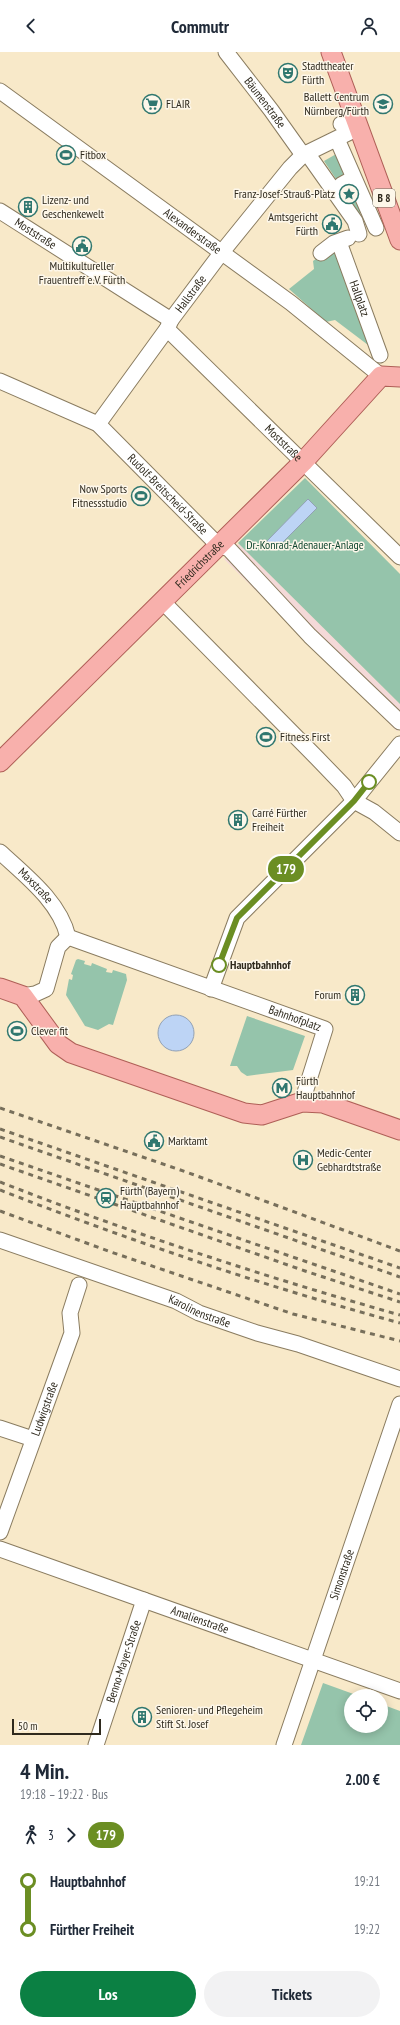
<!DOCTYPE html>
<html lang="de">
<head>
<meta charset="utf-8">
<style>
	:root { --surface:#fff; --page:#f2f2f3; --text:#1f2937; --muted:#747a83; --accent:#0b8043 }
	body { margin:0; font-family:"PT Sans Narrow",sans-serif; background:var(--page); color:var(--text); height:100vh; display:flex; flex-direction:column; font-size:15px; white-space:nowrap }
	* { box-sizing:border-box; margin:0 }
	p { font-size:13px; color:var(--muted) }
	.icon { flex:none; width:22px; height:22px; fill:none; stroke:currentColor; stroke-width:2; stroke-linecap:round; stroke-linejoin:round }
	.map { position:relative; height:1693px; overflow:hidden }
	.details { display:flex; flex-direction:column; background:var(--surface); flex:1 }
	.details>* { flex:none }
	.badge { padding:0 8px; border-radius:13px; font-size:14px; line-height:26px }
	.controls { position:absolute; left:344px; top:1637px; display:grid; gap:8px }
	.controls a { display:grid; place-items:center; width:44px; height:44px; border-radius:50%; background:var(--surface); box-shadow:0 2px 10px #0003; font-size:20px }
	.scale { position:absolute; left:12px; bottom:10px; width:89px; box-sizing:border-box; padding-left:4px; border:2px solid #2f2a1e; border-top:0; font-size:11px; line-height:14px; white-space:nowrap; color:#2f2a1e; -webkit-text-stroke:3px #fdf7ea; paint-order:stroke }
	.map>.badge { position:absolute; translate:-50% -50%; box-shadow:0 0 0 2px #fff }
	.legs { display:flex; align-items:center; gap:6px; height:44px; padding:0 20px; font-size:13px }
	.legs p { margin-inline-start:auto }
	.summary { display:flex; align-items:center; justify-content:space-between; height:68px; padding:0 20px }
	h1 { font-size:22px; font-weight:800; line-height:30px }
	.action { display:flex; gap:8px; margin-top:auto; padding:8px 20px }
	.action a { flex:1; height:46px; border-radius:24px; background:var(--accent); color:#fff; font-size:16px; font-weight:800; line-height:46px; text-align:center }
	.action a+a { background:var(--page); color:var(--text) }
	ul { padding:0 20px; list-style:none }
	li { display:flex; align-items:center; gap:14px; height:48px; font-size:15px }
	li i { display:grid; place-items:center; width:6px; height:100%; margin:0 5px; background:currentColor }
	li i::after { content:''; width:10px; height:10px; margin:-5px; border:3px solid; border-radius:50%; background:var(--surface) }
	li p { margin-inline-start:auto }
	li:first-child i { background:linear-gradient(#0000 50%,currentColor 0) }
	li:last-child i { background:linear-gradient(currentColor 50%,#0000 0) }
	header { display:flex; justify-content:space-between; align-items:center; height:52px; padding:0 20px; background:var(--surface); font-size:18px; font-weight:800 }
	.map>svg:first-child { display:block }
</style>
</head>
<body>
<header><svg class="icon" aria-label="back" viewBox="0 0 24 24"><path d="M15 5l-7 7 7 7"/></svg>Commutr<svg class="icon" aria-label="person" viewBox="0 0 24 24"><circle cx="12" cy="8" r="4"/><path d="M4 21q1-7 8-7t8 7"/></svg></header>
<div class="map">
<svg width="400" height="1693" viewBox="0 0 400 1693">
	<rect width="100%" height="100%" fill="#f8e9c9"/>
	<path fill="#f4d9d8" d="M239 492 400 652V677L397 679 224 507Z"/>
	<path fill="#95c4ab" d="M338 101 348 122 338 130 324 109Z
		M355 135 366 157 359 162 345 141Z
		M335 193 372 296 335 268 326 270 289 237 314 217 313 209Z
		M305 426 400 522V652L238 491Z
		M78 907 85 909 84 912 91 914 92 911 107 917 106 920 112 921 113 918 126 922 127 928 113 973 109 972 98 978 85 974 66 943 69 927 72 928 73 923 71 922 76 908Z
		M247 964 305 984 293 1018 247 1024 241 1020 237 1014H230Z
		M323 1631 359 1644H351V1674H381V1652L400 1659V1693H301Z"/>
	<path fill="#bdd4f5" stroke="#92a1b4" d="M308 447 317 456 276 497 267 489Z
		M158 981a18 18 0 1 1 36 0a18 18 0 1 1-36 0Z"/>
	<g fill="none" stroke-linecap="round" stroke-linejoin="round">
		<defs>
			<g id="minor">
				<path id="s1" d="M226 0 271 58 303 103"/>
				<path id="s2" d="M0 39 291 251 381 324"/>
				<path d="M337 87 376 176"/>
				<path d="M307 101 355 169 359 182"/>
				<path d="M341 133 350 128"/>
				<path id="s3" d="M0 159 171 268"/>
				<path id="s4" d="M339 190 380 303"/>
				<path d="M321 201 334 191 348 186"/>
				<path id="s5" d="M167 277 400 505"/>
				<path id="s6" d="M0 329 98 372 218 493 229 497 310 584 400 670"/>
				<path id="s7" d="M98 372 167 277 171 268 222 200 290 116 303 103 350 80 341 72"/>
				<path d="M162 549 317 706 344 734 354 749"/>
				<path d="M354 749 374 760 400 781"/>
				<path id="s8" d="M0 800C26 824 60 850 68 885"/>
				<path id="s9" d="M68 885 325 977 302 1050"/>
				<path d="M211 937 237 866 354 749 400 692"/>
				<path d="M23 944 35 942 46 937 58 895 68 885"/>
				<path id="s10" d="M0 1188 176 1249 199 1261 257 1281 298 1292 400 1327"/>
				<path d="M0 1376 33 1387"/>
				<path id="s11" d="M0 1480 72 1281 70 1261 79 1233"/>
				<path id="s12" d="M0 1497 400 1639"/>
				<path id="s13" d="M96 1693 144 1548"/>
				<path id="s14" d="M284 1693 400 1352"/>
			</g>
			<g id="major">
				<path d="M331 0 400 188"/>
				<path id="s15" d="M0 710 303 410 381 324 400 325"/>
				<path d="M0 936 23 944 58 992 71 1001 244 1061 262 1063 302 1050 323 1051 400 1078"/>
			</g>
		</defs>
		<use href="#minor" stroke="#8a7c60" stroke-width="17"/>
		<use href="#major" stroke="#af5f57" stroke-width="21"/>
		<use href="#minor" stroke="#fff" stroke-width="15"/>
		<use href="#major" stroke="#f8b0ac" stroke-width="19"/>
		<path stroke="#776f5b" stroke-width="3" stroke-dasharray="5 5" stroke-linecap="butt" d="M0 1056 189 1121 400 1199
			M0 1077 400 1216
			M0 1085 400 1225
			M0 1104 400 1242
			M0 1112 305 1219 400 1250
			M0 1130C131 1181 265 1225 400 1263
			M0 1138C131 1189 264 1234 400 1271
			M0 1159 108 1199 293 1262 400 1289"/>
	</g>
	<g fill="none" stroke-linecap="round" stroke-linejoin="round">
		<defs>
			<path id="line-1" d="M219 913 237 866 354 749 369 730"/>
		</defs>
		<use href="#line-1" stroke="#fff" stroke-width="9"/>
		<use href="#line-1" stroke="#6b8e23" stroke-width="6"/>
	</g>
	<defs>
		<symbol id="theatre-ring" viewBox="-11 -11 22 22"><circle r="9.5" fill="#fdf7ea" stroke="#30776f" stroke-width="1.5"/><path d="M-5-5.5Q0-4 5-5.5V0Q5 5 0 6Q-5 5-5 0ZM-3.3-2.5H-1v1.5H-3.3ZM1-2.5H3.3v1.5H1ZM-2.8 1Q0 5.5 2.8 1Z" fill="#30776f"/></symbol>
		<symbol id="supermarket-ring" viewBox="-11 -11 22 22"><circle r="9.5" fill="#fdf7ea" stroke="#30776f" stroke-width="1.5"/><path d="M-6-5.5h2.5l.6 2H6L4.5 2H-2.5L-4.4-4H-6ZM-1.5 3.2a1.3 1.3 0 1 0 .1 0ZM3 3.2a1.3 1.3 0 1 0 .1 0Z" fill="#30776f"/></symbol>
		<symbol id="school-ring" viewBox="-11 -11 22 22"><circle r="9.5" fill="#fdf7ea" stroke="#30776f" stroke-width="1.5"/><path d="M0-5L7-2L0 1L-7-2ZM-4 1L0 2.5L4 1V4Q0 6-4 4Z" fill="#30776f"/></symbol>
		<symbol id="stadium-ring" viewBox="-11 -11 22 22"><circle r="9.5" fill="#fdf7ea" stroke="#30776f" stroke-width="1.5"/><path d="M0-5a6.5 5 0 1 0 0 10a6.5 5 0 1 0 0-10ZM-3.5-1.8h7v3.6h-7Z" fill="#30776f"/></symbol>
		<symbol id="sight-ring" viewBox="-11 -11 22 22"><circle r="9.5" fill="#fdf7ea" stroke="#30776f" stroke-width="1.5"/><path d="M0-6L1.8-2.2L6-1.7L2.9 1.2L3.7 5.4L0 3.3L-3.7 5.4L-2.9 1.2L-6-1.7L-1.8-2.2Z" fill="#30776f"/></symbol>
		<symbol id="building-ring" viewBox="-11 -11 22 22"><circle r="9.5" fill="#fdf7ea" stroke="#30776f" stroke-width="1.5"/><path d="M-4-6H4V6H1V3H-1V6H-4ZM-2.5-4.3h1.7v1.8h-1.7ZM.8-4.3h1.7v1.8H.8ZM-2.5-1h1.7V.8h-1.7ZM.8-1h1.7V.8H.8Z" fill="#30776f"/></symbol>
		<symbol id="civic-ring" viewBox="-11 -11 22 22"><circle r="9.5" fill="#fdf7ea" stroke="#30776f" stroke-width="1.5"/><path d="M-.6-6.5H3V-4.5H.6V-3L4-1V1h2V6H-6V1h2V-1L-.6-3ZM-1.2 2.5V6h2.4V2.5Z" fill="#30776f"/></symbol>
		<symbol id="metro-ring" viewBox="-11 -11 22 22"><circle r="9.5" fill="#fdf7ea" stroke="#30776f" stroke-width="1.5"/><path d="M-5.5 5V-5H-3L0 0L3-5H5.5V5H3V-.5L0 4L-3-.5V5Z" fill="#30776f"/></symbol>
		<symbol id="hospital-ring" viewBox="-11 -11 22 22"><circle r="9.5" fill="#fdf7ea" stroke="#30776f" stroke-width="1.5"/><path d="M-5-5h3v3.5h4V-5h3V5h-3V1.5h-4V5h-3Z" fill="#30776f"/></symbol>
		<symbol id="station-ring" viewBox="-11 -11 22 22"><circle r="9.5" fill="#fdf7ea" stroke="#30776f" stroke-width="1.5"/><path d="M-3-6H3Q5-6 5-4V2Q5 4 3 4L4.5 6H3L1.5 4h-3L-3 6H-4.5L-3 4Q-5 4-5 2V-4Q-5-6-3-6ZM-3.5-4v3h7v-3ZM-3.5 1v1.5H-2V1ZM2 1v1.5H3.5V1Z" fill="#30776f"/></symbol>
	</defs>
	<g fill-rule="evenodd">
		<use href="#theatre-ring" x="277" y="10" width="22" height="22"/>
		<use href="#supermarket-ring" x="141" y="41" width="22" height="22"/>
		<use href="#school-ring" x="372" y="41" width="22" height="22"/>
		<use href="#stadium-ring" x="55" y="92" width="22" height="22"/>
		<use href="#sight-ring" x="338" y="131" width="22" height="22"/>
		<use href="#building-ring" x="17" y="144" width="22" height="22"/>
		<use href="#civic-ring" x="321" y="161" width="22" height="22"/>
		<use href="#civic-ring" x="71" y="183" width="22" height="22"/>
		<use href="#stadium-ring" x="130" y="433" width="22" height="22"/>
		<use href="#stadium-ring" x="255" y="674" width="22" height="22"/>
		<use href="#building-ring" x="227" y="757" width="22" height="22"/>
		<use href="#building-ring" x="344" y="932" width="22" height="22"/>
		<use href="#stadium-ring" x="6" y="968" width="22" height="22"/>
		<use href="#metro-ring" x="271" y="1025" width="22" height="22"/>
		<use href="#civic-ring" x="143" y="1078" width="22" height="22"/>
		<use href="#hospital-ring" x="292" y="1097" width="22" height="22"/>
		<use href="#station-ring" x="95" y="1135" width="22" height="22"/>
		<use href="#building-ring" x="131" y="1654" width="22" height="22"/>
	</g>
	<g fill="#fff" stroke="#6b8e23" stroke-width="2">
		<circle cx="369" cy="730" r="7"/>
		<circle cx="219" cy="913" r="7"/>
	</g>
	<g text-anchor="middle" stroke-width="3" stroke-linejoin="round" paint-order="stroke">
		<rect fill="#fdf7ea" stroke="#6d685b" stroke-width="1" x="373" y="137" width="22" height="18" rx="3"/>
		<g font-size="11" font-weight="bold" fill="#2f2a1e">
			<text x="384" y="150">B 8</text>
		</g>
		<g font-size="12" fill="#2f2a1e" stroke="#fdf7ea" text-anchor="start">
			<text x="302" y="18">Stadttheater<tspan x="302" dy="14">Fürth</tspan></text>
			<text x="369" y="49" text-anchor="end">Ballett Centrum<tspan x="369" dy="14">Nürnberg/Fürth</tspan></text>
			<text x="166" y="56">FLAIR</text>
			<text x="80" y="107">Fitbox</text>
			<text x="335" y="146" text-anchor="end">Franz-Josef-Strauß-Platz</text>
			<text x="42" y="152">Lizenz- und<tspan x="42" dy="14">Geschenkewelt</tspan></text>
			<text x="318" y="169" text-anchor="end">Amtsgericht<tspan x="318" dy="14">Fürth</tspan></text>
			<text x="82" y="218" text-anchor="middle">Multikultureller<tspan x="82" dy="14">Frauentreff e.V. Fürth</tspan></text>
			<text x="127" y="441" text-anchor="end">Now Sports<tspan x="127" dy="14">Fitnessstudio</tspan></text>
			<text x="280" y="689">Fitness First</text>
			<text x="252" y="765">Carré Fürther<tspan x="252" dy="14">Freiheit</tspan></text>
			<text x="341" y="947" text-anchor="end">Forum</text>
			<text x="31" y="983">Clever fit</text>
			<text x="296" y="1033">Fürth<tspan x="296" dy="14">Hauptbahnhof</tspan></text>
			<text x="168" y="1093">Marktamt</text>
			<text x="317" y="1105">Medic-Center<tspan x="317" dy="14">Gebhardtstraße</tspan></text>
			<text x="120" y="1143">Fürth (Bayern)<tspan x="120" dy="14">Hauptbahnhof</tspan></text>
			<text x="156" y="1662">Senioren- und Pflegeheim<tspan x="156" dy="14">Stift St. Josef</tspan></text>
		</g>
		<g font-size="12" fill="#2f2a1e" stroke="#fdf7ea">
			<text dy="4" stroke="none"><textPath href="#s1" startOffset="64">Bäumenstraße</textPath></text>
			<text dy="4" stroke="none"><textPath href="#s2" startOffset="238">Alexanderstraße</textPath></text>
			<text dy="4" stroke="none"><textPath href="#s3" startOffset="42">Moststraße</textPath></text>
			<text dy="4" stroke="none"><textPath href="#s7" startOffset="160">Hallstraße</textPath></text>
			<text dy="4" stroke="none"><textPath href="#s4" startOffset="60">Hallplatz</textPath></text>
			<text dy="4" stroke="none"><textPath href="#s5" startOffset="163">Moststraße</textPath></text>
			<text dy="4" stroke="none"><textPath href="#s6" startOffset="206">Rudolf-Breitscheid-Straße</textPath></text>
			<text dy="4" stroke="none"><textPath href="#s15" startOffset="281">Friedrichstraße</textPath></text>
			<text dy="4" stroke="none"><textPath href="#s8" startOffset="49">Maxstraße</textPath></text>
			<text dy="4" stroke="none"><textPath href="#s9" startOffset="241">Bahnhofplatz</textPath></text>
			<text dy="4" stroke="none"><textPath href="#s10" startOffset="212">Karolinenstraße</textPath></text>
			<text dy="4" stroke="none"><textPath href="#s11" startOffset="131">Ludwigstraße</textPath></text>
			<text dy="4" stroke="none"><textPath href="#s14" startOffset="180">Simonstraße</textPath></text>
			<text dy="4" stroke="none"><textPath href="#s12" startOffset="212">Amalienstraße</textPath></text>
			<text dy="4" stroke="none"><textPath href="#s13" startOffset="88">Benno-Mayer-Straße</textPath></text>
		</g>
		<g font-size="12" fill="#0d452e" stroke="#fdf7ea">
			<text x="305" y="497">Dr.-Konrad-Adenauer-Anlage</text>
		</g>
		<g font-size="12" font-weight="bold" fill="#2f2a1e" stroke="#fdf7ea" text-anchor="start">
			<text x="230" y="917">Hauptbahnhof</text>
		</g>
	</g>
</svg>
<div class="controls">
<a><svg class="icon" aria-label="locate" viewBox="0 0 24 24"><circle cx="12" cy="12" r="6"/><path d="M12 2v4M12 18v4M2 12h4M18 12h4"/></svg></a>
</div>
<div class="scale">50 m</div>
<b class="badge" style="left:286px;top:817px;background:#6b8e23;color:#fff">179</b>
</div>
<section class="details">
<div class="summary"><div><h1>4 Min.</h1><p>19:18 – 19:22 · Bus</p></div><b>2.00 €</b></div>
<div class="legs"><svg class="icon" aria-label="walk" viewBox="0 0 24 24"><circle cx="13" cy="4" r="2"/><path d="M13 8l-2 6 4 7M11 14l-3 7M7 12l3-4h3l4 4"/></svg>3<svg class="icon" aria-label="forward" viewBox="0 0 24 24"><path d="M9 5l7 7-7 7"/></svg><b class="badge" style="background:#6b8e23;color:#fff">179</b></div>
<ul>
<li><i style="color:#6b8e23"></i><b>Hauptbahnhof</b><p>19:21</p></li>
<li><i style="color:#6b8e23"></i><b>Fürther Freiheit</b><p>19:22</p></li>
</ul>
<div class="action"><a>Los</a><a>Tickets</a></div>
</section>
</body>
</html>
